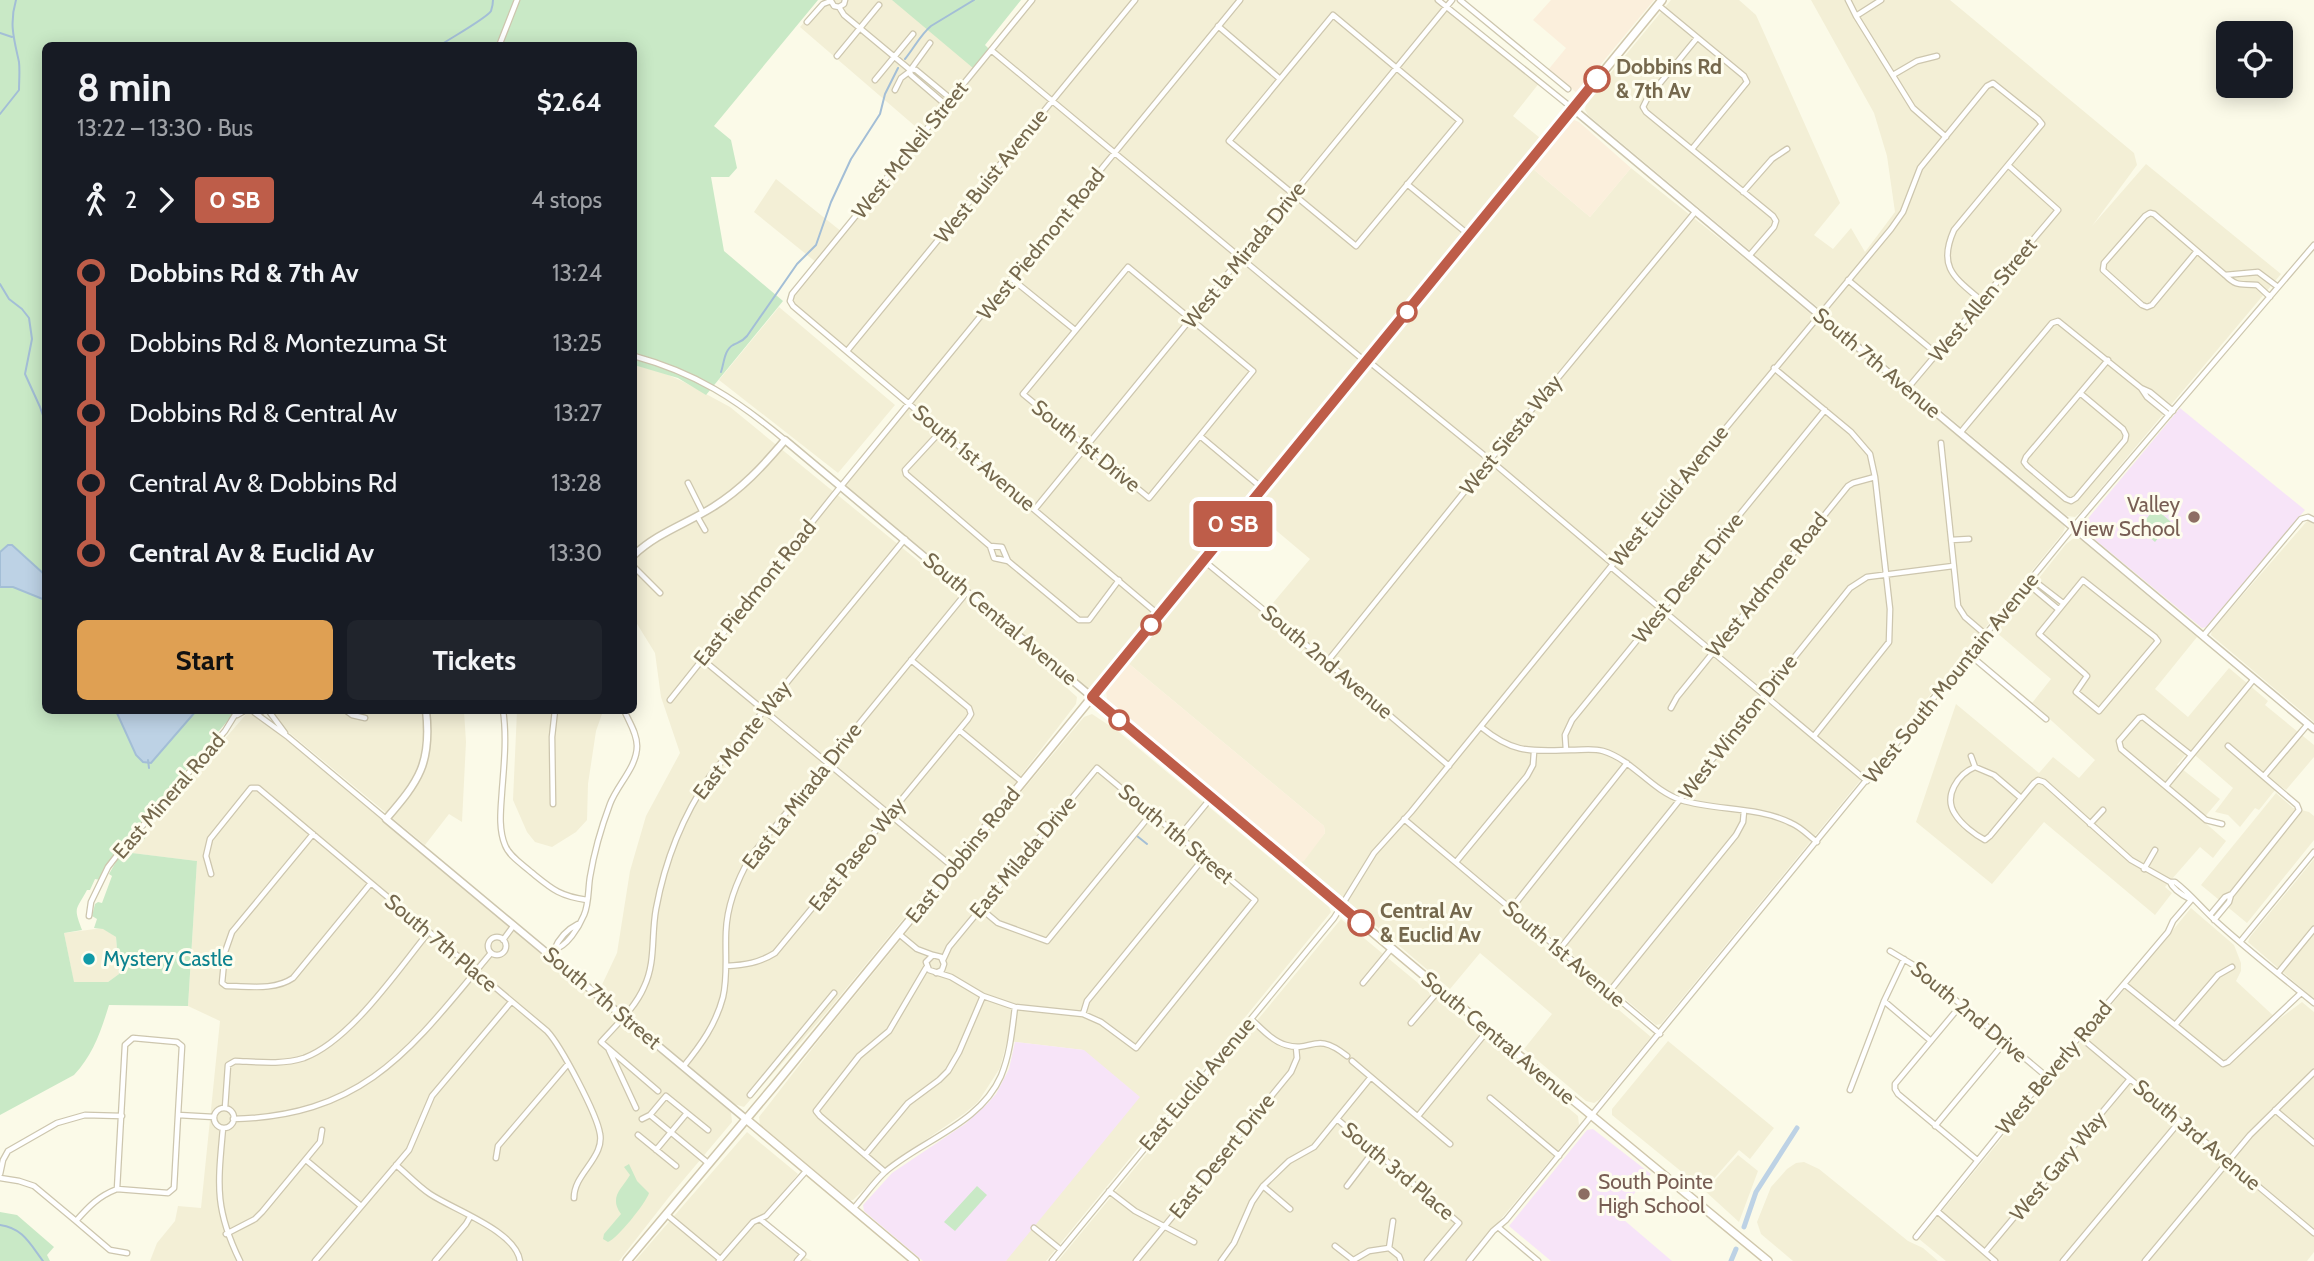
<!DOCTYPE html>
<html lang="en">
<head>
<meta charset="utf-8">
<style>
	:root { --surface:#171b24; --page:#20242c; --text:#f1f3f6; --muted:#9ea1a6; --accent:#dfa053 }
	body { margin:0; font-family:Cabin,sans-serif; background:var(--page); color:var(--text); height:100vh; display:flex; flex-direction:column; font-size:26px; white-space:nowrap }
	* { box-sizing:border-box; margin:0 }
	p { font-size:23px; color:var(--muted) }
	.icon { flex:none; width:38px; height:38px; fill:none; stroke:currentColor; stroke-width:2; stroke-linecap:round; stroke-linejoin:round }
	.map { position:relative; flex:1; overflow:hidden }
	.drawer { position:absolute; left:42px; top:42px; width:595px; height:672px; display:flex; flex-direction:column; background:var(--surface); border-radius:10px; box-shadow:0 4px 18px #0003 }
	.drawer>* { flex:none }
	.badge { padding:0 14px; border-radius:5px; font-size:24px; line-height:46px }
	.tools { position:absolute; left:2216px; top:21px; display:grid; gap:14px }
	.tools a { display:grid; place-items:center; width:77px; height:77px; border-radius:10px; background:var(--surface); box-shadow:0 4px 18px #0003; font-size:35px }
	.map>.badge { position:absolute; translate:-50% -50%; box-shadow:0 0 0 4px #fff }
	.legs { display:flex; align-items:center; gap:10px; height:77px; padding:0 35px; font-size:23px }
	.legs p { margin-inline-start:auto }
	.summary { display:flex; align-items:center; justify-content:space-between; height:119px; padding:0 35px }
	h1 { font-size:38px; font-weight:700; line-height:52px }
	.cta { display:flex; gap:14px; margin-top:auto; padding:14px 35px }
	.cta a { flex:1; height:80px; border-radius:10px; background:var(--accent); color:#111; font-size:28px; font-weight:700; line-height:80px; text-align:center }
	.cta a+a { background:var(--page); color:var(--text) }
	ul { padding:0 35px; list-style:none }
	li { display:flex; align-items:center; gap:24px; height:70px; font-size:26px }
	li i { display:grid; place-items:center; width:10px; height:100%; margin:0 9px; background:currentColor }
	li i::after { content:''; width:18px; height:18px; margin:-9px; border:5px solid; border-radius:50%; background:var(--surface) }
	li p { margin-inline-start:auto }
	li:first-child i { background:linear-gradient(#0000 50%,currentColor 0) }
	li:last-child i { background:linear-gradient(currentColor 50%,#0000 0) }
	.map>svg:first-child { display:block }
</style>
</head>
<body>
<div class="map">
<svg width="2314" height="1261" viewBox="0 0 2314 1261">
	<rect width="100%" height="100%" fill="#fbfae8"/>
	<path fill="#f3efd6" d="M823 0H894L976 68 1032 0H1438L1540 82 1513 116 1545 142 1092 697 842 486 910 404 790 301 792 294 817 263 754 212 776 179 842 232 923 133 800 27Z
		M1671 0H1739L1756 15 1840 203 1814 235 1833 249 1851 228 1865 252 1895 212 1887 156 1874 113 1811 0H1950L2134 153 2137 165 2092 226 2146 164 2281 274 2081 512 2075 517 2067 516 1588 115 1585 110 1586 103Z
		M1532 168 1590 217 1631 168 1734 250 2064 525 2065 528 2062 534 1661 1024 1656 1025 1518 909 1510 918 1651 1037 1599 1100 1594 1103 1586 1101 1524 1049 1552 1014 1480 953 1450 989 1301 862 1325 833 1324 826 1128 663 1211 562 1267 610 1310 559 1253 511Z
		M779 307 895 405 838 473 719 380Z
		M634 365 664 373 684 382 730 407 993 622 1077 697 1076 704 1019 778 826 1013 744 1107 734 1104 599 991 617 953 630 871 646 816 680 753 661 697 655 653 634 619Z
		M2308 520 2314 523V722L2211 635 2212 630Z
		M2074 538 2080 539 2197 637 2155 689 2188 717 2229 668 2268 701 2265 705 2314 745V757L2286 790 2279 785 2259 810 2255 808 2240 827 2228 815 2215 812 2233 788 2189 750 2177 765 2220 799 2202 820 2226 841 2213 858 2200 847 2165 887 2172 893 2155 915 2044 822 1992 884 1916 822 1956 704 2039 773 2053 757 2079 778 2095 760 2032 703 2051 679 1996 632 2066 544Z
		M270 711H464L466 742 462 822 449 814 425 845 286 730 278 723Z
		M517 711H603L596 731 588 784 587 820 576 832 552 847 535 842 527 832 513 800Z
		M248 712 267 724 731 1112 732 1122 669 1197 619 1261H150L157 1243 175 1221 178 1206 201 1208 220 1021 188 1006 197 861 131 853 146 837 143 834Z
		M1092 714 1119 732 1329 907 1331 912 1046 1261H1006L1084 1050 1007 1041 1000 1068 978 1102 965 1113 890 1164 853 1200H850L760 1125 759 1117 822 1036 1033 778 1084 717Z
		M2276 793 2293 808 2309 812 2314 816V840L2247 923 2201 885Z
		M2314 859V999L2248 942 2250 937Z
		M2191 908 2234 945 2241 963V971L2236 981 2278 1020 2302 1002 2314 1012V1252L2307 1261H1946L1919 1239Z
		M1341 919 1578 1116 1579 1125 1536 1177 1466 1261H1058Z
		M103 928 116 937 119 974 108 982 74 984 64 933Z
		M1668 1041 1774 1128 1750 1159 1739 1150 1704 1190 1612 1115V1109Z
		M747 1132 798 1174 764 1216 762 1224 795 1252 812 1261H635Z
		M1738 1155 1758 1171 1739 1222 1705 1191Z
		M1804 1162 1819 1169 1908 1241 1923 1248 1938 1261H1793L1761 1234 1757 1222 1771 1187 1787 1169 1796 1163Z"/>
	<path fill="#fbefdc" d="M1551 0H1654L1577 93 1548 70 1566 48 1533 20Z
		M1574 120 1579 122 1631 168 1590 217 1532 168Z
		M1128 663 1324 826 1325 833 1304 861 1301 862 1107 700 1106 690Z"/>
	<path fill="#f7e4f8" d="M2180 408 2305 510 2206 627 2202 628 2087 533 2085 527V522Z
		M1015 1042 1084 1050 1140 1097 1006 1261H923L864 1211 863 1205 892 1173 965 1124 987 1104 996 1094 1009 1069Z
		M1593 1129 1651 1174 1617 1214 1672 1261H1551L1509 1226 1587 1130Z"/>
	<path fill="#c9e9c6" d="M0 0H818L714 126 731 140 737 168 729 177H711L724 251 783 301 706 395 678 378 634 365V46H46V710L236 711 136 828 137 829C123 845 109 860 100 880L95 879 90 890H87C76 911 73 906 82 930L64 933 74 982H108L119 974 116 937 103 929 94 928 97 919 92 916 95 904 98 902 102 903 112 876 109 874 117 860 143 834 146 837 132 853 197 861 188 1006 109 1005C101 1031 93 1055 74 1075L0 1115Z
		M892 0H1021L985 45 989 49 973 68Z
		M2155 508 2171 522 2155 542 2139 528Z
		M629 1164 637 1181 649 1193C646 1203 617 1239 608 1242L603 1239 604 1234 621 1214C609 1197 621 1190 630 1175L624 1167Z
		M977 1186 987 1195 955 1231 944 1222Z
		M0 1212 17 1215 54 1247 47 1255 50 1261H0Z"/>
	<path fill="#bdd2e5" stroke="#a3bed6" stroke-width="2" d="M8 545H12L45 575V600L13 587H0V552Z
		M116 711H196L151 763 143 762 136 755Z"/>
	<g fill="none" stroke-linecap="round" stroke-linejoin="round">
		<path stroke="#a3bed6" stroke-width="2" d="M0 33 12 37
			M439 46C449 39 487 18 491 11 492 8 493 3 493 0
			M905 59C914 48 921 34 931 26L974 0
			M0 114 19 90C19 81 20 71 19 62 14 39 9 24 16 0
			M0 284 9 299 22 309 29 318 32 339 25 374 40 407 46 424
			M721 372C724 364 724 350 733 345 739 342 742 342 747 336L797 264 816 245 831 202 851 159 880 114 885 94 898 68
			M148 760 149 768
			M1137 836 1147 844
			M0 1225C23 1228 30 1244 43 1261"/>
		<path stroke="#bdd2e5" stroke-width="5" d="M1744 1227 1756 1192 1797 1128
			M1731 1261 1736 1249"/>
		<defs>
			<path id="minor" d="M1032 0 792 294 790 301 793 306 1159 615
				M1438 0 1572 108
				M1460 0 1568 89
				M1848 0 1856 16 1913 108 1946 137
				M831 1 834 6 839 7 844 4 845 0
				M1658 5 1744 76 1747 82 1692 149
				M839 7 844 15 909 69 911 75 946 105
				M1333 15 1460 121 1356 246 1229 141Z
				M1856 16 1881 0
				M807 22 823 4 831 1
				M1218 26 1280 79
				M1697 38 1647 99 1643 107 1646 112 1773 216 1776 221 1774 227 1749 256
				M499 46 517 0
				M991 50 1366 362
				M837 56 879 5
				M910 69 916 70 951 99
				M1893 75 1917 61 1937 56
				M875 80 913 34
				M895 90 901 78 909 72 930 43
				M1407 184 1469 235
				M1743 192 1772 159 1787 149
				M2197 251 2152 305 2147 307 2142 305 2103 270 2104 263 2145 216 2150 213 2154 214 2225 275C2238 288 2241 283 2257 285L2270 297
				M1128 267 1253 371 1149 498 1023 394Z
				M2225 275 2258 272 2278 287
				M1012 279 1075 330
				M1848 280 1937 354
				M847 351 1135 0
				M634 356C696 373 736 399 785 440
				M1367 360 1490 460 1613 564
				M1774 368 1851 432 1870 454 1875 477 1890 609 1889 642 1814 736
				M2141 388 2147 397 2169 415
				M1907 389 2058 210 2009 166
				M2080 393 2123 429 2126 435 2125 440 2076 498 2071 501 2066 499 2027 466 2024 462 2026 457 2108 360
				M941 431 905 470 906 474 990 546 994 558 1008 561 1079 620H1089L1119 580
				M1960 433 2052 323 2058 321 2141 388 2150 392 2173 411
				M1200 436 1262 488
				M1941 443 1958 606 1965 617 1986 635
				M688 483 703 513
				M1035 509 1452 0
				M697 516 705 530
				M1951 540 1969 539
				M990 546 1002 547 1008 561
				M1203 560 1327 662 1449 766
				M634 567 660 593
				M1611 567 1867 781
				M2032 579 2063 603
				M2083 580 2155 637 2158 641 2099 711 2076 692 2087 676 2085 674 2039 634Z
				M2028 584 2058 609
				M2203 636 2301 519 2308 517 2314 520
				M1970 655 2046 719
				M702 659 953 867
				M1327 662 1490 460 1696 211
				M670 700 833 496 1240 0
				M1671 708 1677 697 1848 486 1853 483 1875 477
				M251 710 258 714 264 710
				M268 710 285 733
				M345 710 352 715 365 718
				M503 710C507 737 504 765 502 791 501 808 498 828 505 845 509 856 522 864 531 872 552 889 559 896 587 900
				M255 713 288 737 386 819
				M237 715 246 710
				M1481 727C1514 754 1530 751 1571 750 1582 750 1593 748 1603 751 1633 760 1651 790 1681 800 1716 811 1757 806 1791 823 1801 827 1809 836 1817 842
				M959 730 1022 782
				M1566 750 1565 735 1572 720 1825 410
				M2191 755 2143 717 2139 718 2119 741 2121 749 2206 820 2222 824
				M1971 756 1975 767
				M1975 767C1958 774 1943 796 1955 814 1961 824 1975 835 1985 840L1990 836 2034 783 2038 780 2044 782 2131 860 2170 882H2175C2191 894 2203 910 2218 923 2249 951 2282 977 2314 1003
				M1975 767 1994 775 2021 798
				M2264 776 2308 724
				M2166 786 2254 679
				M553 804 552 737 555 710
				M1404 819 1660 1034
				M2090 824 2103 810
				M313 834 232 932 225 952 222 983 226 986C248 986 274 991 293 978L371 883
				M1178 838 1211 798
				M1456 862 1527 776 1533 765 1534 752
				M2144 869 2155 850
				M211 874 206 856 210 839 251 788H258L547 1031C561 1046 597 1114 600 1134 601 1139 600 1145 598 1150 591 1167 574 1179 574 1198
				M2170 882C2173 890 2182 895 2190 899
				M980 908 998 923 1047 941 1151 814
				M1511 909 1627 763
				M2210 915 2225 897 2232 894 2299 810 2297 805 2228 746
				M89 916 91 902 108 867 118 854 225 731 238 710
				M2214 920 2229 902 2231 895
				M899 934 917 949 933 955
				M488 946a9 9 0 1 1 18 0a9 9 0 1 1-18 0Z
				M503 940 514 925
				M2240 942 2314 852
				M553 950C567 947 579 927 584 915 589 904 588 889 590 877 594 853 601 828 610 804 617 785 637 767 637 746 637 733 629 722 624 710
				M554 950C559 938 566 930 578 924
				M1559 950 1850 588 1867 577 1953 566
				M1890 951 1915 966 2046 1076
				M726 966C745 965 759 963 775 953L968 719 971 714 969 708 911 660
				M936 973 942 970 944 964 941 957 933 955 926 962 929 970 951 977 983 996 1015 1007 1083 1014 1101 1022 1136 1048 1255 900 1097 768 949 947 943 960
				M2278 973 2314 929
				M1363 983 1391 949
				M2124 984 2223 1064 2228 1062 2301 993
				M1609 992 1736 835 1743 822 1744 811
				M1884 1001 1931 1041
				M1961 1005 1895 1084V1089L1898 1094 1977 1160
				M1083 1014 1087 1001 1203 859
				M1251 1019C1261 1028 1272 1041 1286 1045 1313 1053 1314 1030 1347 1056
				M1411 1023 1440 989
				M2175 1025 2218 975 2232 967
				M2080 1037 2314 1233
				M609 1050 636 1108
				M1352 1061 1450 1144
				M683 1067C701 1045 716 1024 723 997 728 976 725 954 726 932 727 904 737 880 751 856L967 592
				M1850 1090 1884 1001 1904 959
				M658 1091 601 1042C616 1025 635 1008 644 987 656 962 651 936 656 909 665 860 682 817 710 776L905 539
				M750 1095 834 993
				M1490 1098 1559 1156
				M225 1108 228 1065 235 1061C258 1062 282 1065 304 1058 350 1041 397 971 428 933
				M214 1118a10 10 0 1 1 20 0a10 10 0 1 1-20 0Z
				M2275 1110 2314 1143
				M650 1115 708 1163
				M1418 1116 1488 1030
				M233 1119C367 1116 413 1046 491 953
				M642 1119 650 1115 666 1096 708 1130
				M1337 1119 1459 1223 1427 1261
				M1935 1126 2005 1042
				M223 1128C218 1184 214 1208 240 1261
				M638 1135 676 1166
				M656 1150 687 1113
				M865 1155 908 1103 939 1080 948 1071 959 1052 983 996
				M496 1158 498 1146 568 1064
				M306 1160 361 1206
				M396 1165C407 1174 418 1186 430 1194 454 1210 516 1231 520 1261
				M885 1172 820 1116 816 1111 859 1056 889 1031 926 968
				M0 1174 3 1160 8 1151 57 1123 85 1115 122 1116
				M0 1178 19 1181 34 1186 76 1221C89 1206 99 1196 117 1189L125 1045 133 1038 177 1042 182 1046 178 1115 214 1117
				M1263 1186 1290 1209
				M1347 1186 1373 1152
				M117 1189 168 1193 174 1188 178 1115
				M1109 1191 1135 1211 1194 1242
				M853 1209C864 1197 873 1183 885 1172 922 1140 980 1124 1001 1076 1010 1054 1012 1031 1015 1007
				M1937 1211 1995 1261
				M666 1214 720 1259
				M761 1220 803 1254 797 1261
				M76 1221 110 1250 127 1253
				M1498 1227 1538 1261
				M1034 1228 1061 1250
				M226 1234 255 1219 262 1212 320 1142 322 1130
				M1916 1237 2046 1076 2168 932 2173 921 2192 899
				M1335 1246 1353 1260
				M1389 1248 1393 1221
				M1985 1252 2130 1079
				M315 1261 409 1150 432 1096 511 1002
				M435 1261 466 1224 470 1217
				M719 1261 753 1222 766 1216 807 1170
				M1052 1261 1334 918 1374 853 1411 812 1613 564 1891 229 1903 212 1920 168 1987 86 1993 83 2038 119 2042 124 1954 230C1937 268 1955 278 1982 301
				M1136 1261 1291 1072 1297 1058 1296 1047
				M1221 1261 1234 1243 1252 1202 1263 1186 1289 1161 1314 1147 1371 1077
				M1352 1261 1369 1251 1389 1248 1399 1256 1401 1261
				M1469 1261 1493 1231 1506 1220 2080 519 2314 245
				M2063 1261 2180 1121
				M2145 1261 2250 1135 2314 1072"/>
			<path id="tertiary" d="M1572 108 2314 729
				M634 555C657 533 686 524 713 507 742 489 763 466 785 440L1092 697
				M426 710C432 763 419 781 386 819L746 1119"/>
			<path id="secondary" d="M1092 697 1551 1082 1768 1261
				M746 1119 915 1261
				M627 1261 774 1086 1662 0"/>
		</defs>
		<use href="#minor" stroke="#cdc6ae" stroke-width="7"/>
		<use href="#tertiary" stroke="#cdc6ae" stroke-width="9"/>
		<use href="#secondary" stroke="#d0c7ac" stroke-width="10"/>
		<use href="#minor" stroke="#fff" stroke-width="4.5"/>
		<use href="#tertiary" stroke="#fff" stroke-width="6"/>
		<use href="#secondary" stroke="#fff" stroke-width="7"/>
	</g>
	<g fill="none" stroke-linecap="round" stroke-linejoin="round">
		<defs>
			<path id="line-1" d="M1361 923 1092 697 1597 79"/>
		</defs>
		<use href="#line-1" stroke="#fff" stroke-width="16"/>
		<use href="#line-1" stroke="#be5d49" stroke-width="10"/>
	</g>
	<g fill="#fff" stroke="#be5d49" stroke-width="3.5">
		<circle cx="1597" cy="79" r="12"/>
		<circle cx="1407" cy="312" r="9"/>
		<circle cx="1151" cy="625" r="9"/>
		<circle cx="1119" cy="720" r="9"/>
		<circle cx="1361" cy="923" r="12"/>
	</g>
	<g fill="#8d6e63" stroke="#fefdee" stroke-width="2.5">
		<circle cx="2194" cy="517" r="7"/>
		<circle cx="1584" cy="1194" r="7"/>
	</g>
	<circle fill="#0f9aa8" stroke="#fefdee" stroke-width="2.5" cx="89" cy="959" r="7"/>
	<g text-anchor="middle" stroke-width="6" stroke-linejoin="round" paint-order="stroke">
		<g font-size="21" font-weight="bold" fill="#75684d" stroke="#fefdee" text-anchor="start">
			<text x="1616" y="74">Dobbins Rd<tspan x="1616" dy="24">&amp; 7th Av</tspan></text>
			<text x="1380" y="918">Central Av<tspan x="1380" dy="24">&amp; Euclid Av</tspan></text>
		</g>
		<g font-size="21" fill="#75684d" stroke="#fefdee">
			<text transform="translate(910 150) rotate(-51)" y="7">West McNeil Street</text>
			<text transform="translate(991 176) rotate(-51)" y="7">West Buist Avenue</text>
			<text transform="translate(1041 244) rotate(-51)" y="7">West Piedmont Road</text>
			<text transform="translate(1244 255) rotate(-51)" y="7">West la Mirada Drive</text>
			<text transform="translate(1983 300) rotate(-50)" y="7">West Allen Street</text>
			<text transform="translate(1877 363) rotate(40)" y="7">South 7th Avenue</text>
			<text transform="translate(1511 435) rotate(-51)" y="7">West Siesta Way</text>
			<text transform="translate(1086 446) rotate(39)" y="7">South 1st Drive</text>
			<text transform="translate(974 458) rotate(40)" y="7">South 1st Avenue</text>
			<text transform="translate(1669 496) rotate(-51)" y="7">West Euclid Avenue</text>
			<text transform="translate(1688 578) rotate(-51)" y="7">West Desert Drive</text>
			<text transform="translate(1767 585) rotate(-51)" y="7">West Ardmore Road</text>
			<text transform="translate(755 593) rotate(-51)" y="7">East Piedmont Road</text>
			<text transform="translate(1000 619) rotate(40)" y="7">South Central Avenue</text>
			<text transform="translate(1327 662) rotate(40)" y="7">South 2nd Avenue</text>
			<text transform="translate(1951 678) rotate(-51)" y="7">West South Mountain Avenue</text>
			<text transform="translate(1738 727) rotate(-52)" y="7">West Winston Drive</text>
			<text transform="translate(742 740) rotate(-52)" y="7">East Monte Way</text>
			<text transform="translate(169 796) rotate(-49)" y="7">East Mineral Road</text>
			<text transform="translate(802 796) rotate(-52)" y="7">East La Mirada Drive</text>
			<text transform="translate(1176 834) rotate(40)" y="7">South 1th Street</text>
			<text transform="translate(857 854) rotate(-51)" y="7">East Paseo Way</text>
			<text transform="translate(963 855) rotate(-51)" y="7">East Dobbins Road</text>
			<text transform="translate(1023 857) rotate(-50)" y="7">East Milada Drive</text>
			<text transform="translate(441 943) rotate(40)" y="7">South 7th Place</text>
			<text transform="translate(1564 954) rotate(40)" y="7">South 1st Avenue</text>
			<text transform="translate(602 998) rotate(40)" y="7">South 7th Street</text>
			<text transform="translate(1969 1012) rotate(40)" y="7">South 2nd Drive</text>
			<text transform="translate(1498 1038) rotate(40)" y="7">South Central Avenue</text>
			<text transform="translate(2054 1068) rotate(-50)" y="7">West Beverly Road</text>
			<text transform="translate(1197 1084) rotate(-50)" y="7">East Euclid Avenue</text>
			<text transform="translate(2197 1135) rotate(40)" y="7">South 3rd Avenue</text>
			<text transform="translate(1222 1156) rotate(-51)" y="7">East Desert Drive</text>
			<text transform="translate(2058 1166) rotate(-50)" y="7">West Gary Way</text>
			<text transform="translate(1398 1171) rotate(40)" y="7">South 3rd Place</text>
		</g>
		<g font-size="21" fill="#785e54" stroke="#fefdee" text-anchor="end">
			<text x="2180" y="512">Valley<tspan x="2180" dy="24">View School</tspan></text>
			<text x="1598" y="1189" text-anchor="start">South Pointe<tspan x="1598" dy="24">High School</tspan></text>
		</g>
		<g font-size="21" fill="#0d838f" stroke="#fefdee" text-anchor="start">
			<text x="103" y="966">Mystery Castle</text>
		</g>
	</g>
</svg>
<div class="tools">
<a><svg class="icon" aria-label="locate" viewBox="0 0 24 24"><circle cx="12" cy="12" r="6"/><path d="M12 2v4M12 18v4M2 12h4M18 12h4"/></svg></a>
</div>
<b class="badge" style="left:1233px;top:524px;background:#be5d49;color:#fff">0 SB</b>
<section class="drawer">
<div class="summary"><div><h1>8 min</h1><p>13:22 – 13:30 · Bus</p></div><b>$2.64</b></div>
<div class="legs"><svg class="icon" aria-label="walk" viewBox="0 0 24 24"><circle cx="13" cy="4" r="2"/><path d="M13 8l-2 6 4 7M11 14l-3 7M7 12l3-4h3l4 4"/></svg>2<svg class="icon" aria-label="forward" viewBox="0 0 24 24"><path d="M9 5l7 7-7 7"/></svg><b class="badge" style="background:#be5d49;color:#fff">0 SB</b><p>4 stops</p></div>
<ul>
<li><i style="color:#be5d49"></i><b>Dobbins Rd &amp; 7th Av</b><p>13:24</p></li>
<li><i style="color:#be5d49"></i><span>Dobbins Rd &amp; Montezuma St</span><p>13:25</p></li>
<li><i style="color:#be5d49"></i><span>Dobbins Rd &amp; Central Av</span><p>13:27</p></li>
<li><i style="color:#be5d49"></i><span>Central Av &amp; Dobbins Rd</span><p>13:28</p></li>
<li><i style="color:#be5d49"></i><b>Central Av &amp; Euclid Av</b><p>13:30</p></li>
</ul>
<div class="cta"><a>Start</a><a>Tickets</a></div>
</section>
</div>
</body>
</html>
